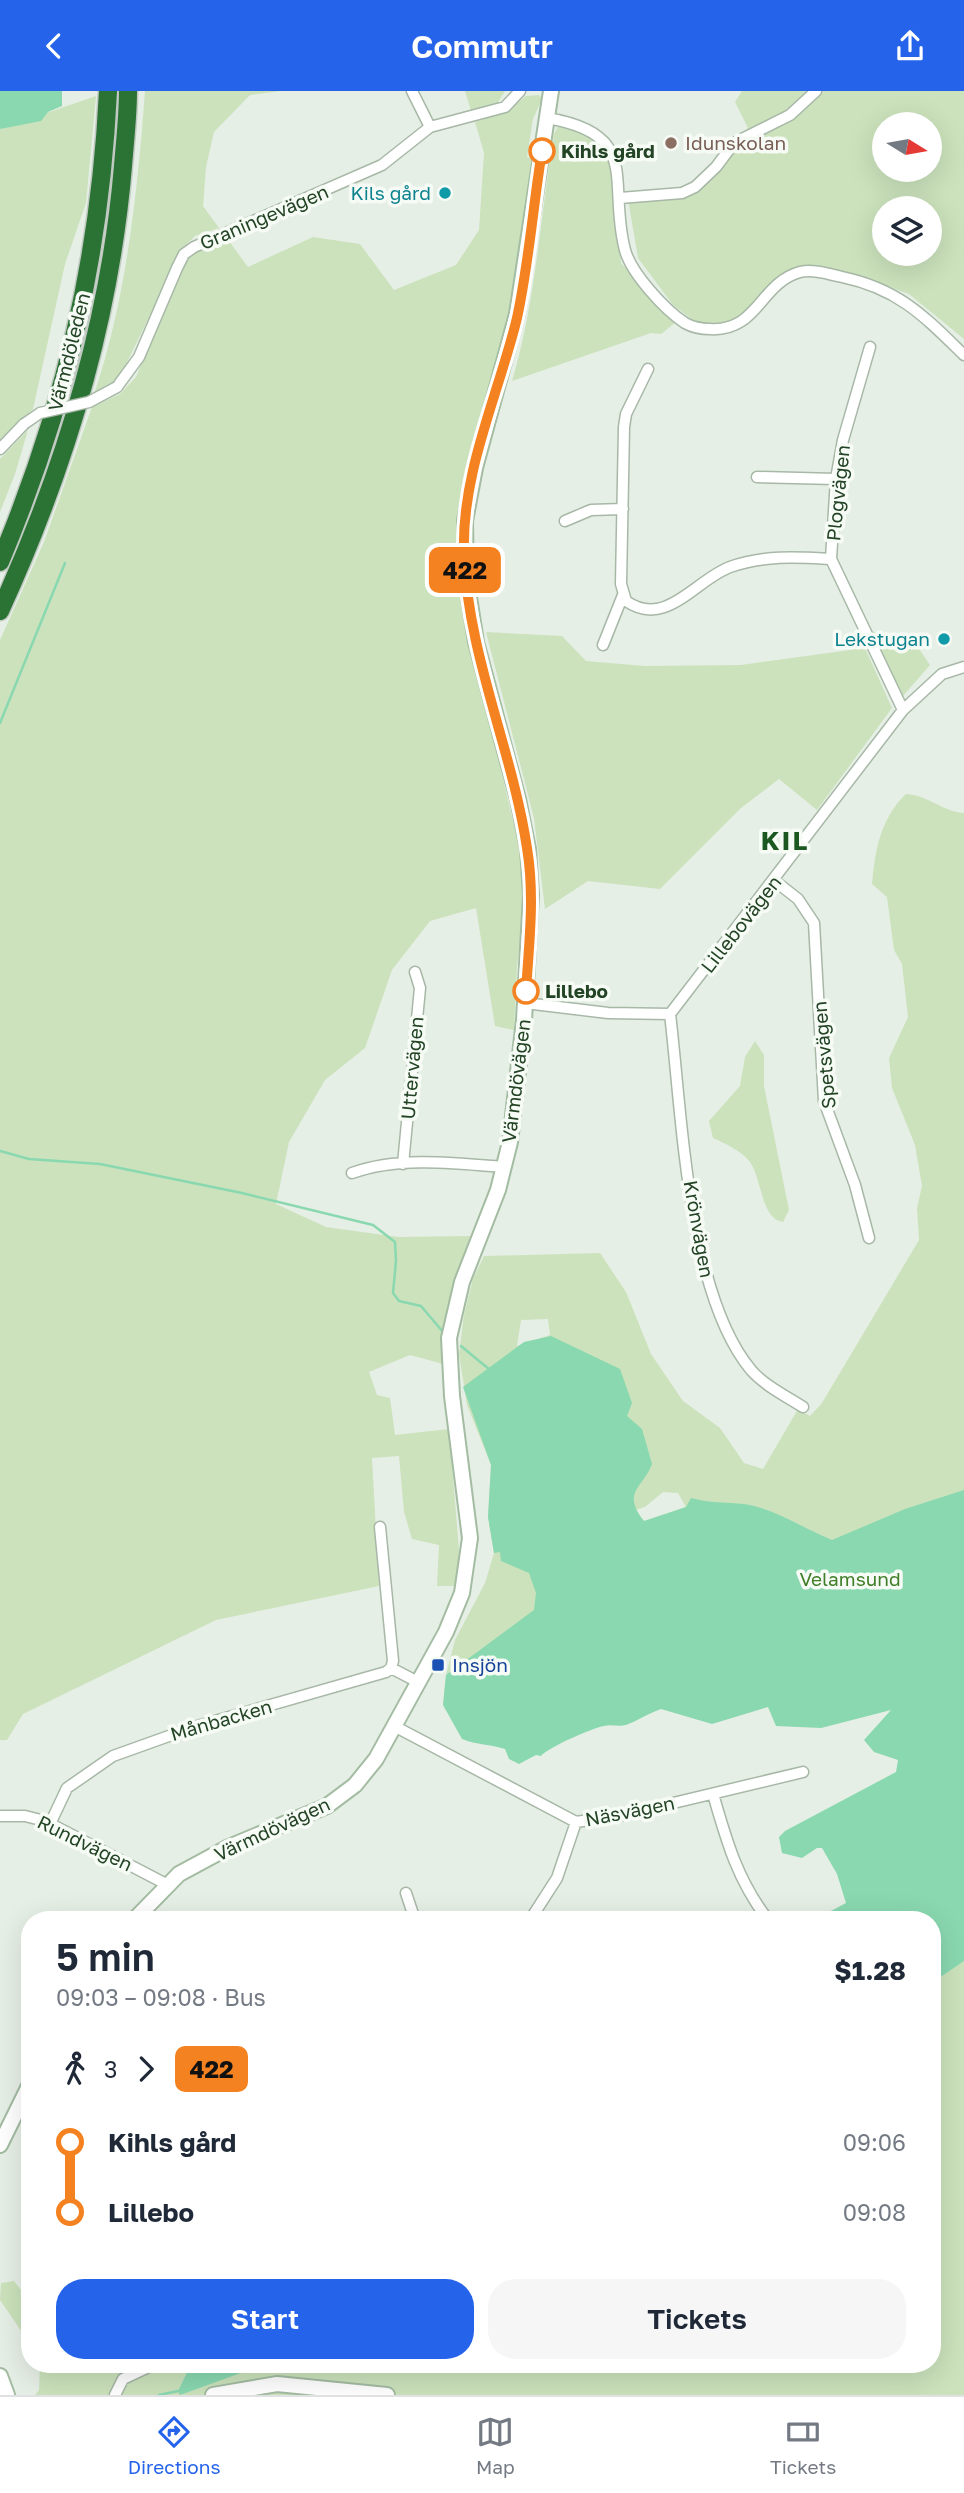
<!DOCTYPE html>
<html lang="en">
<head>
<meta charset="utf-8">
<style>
	:root { --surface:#fff; --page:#f6f6f7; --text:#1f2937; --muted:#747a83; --line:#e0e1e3; --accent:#2563eb }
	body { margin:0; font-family:"Golos Text",sans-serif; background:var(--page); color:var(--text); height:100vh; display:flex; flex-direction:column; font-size:26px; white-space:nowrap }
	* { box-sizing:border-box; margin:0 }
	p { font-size:23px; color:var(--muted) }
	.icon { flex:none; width:38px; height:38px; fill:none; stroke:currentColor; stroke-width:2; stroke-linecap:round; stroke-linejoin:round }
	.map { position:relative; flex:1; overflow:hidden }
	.side { position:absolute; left:21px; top:1820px; width:920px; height:462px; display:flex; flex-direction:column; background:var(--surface); border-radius:28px; box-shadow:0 7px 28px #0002 }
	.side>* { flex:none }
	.badge { padding:0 14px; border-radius:10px; font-size:24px; line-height:46px }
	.needle { width:46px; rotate:101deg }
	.controls { position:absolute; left:872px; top:21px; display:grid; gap:14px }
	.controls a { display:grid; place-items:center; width:70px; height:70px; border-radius:50%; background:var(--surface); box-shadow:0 7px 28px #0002; font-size:35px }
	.map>.badge { position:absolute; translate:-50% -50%; box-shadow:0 0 0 4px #fff }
	.legs { display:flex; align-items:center; gap:10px; height:77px; padding:0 35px; font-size:23px }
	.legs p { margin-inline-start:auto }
	.headline { display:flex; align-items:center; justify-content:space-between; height:119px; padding:0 35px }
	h1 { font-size:38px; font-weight:600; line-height:52px }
	.primary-button { display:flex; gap:14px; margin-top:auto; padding:14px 35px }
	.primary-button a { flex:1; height:80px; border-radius:28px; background:var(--accent); color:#fff; font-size:28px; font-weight:600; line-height:80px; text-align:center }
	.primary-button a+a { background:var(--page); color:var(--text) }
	ul { padding:0 35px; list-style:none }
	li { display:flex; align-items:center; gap:24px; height:70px; font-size:26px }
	li i { display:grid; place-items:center; width:10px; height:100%; margin:0 9px; background:currentColor }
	li i::after { content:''; width:18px; height:18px; margin:-9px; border:5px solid; border-radius:50%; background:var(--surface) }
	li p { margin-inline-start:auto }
	li:first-child i { background:linear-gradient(#0000 50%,currentColor 0) }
	li:last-child i { background:linear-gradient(currentColor 50%,#0000 0) }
	header { display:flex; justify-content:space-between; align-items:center; height:91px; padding:0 35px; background:var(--accent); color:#fff; font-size:32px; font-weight:600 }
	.menu { display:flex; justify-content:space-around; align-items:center; height:98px; border-top:2px solid var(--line); background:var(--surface); font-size:19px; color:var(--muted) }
	.menu a { display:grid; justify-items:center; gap:4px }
	.menu .on { color:var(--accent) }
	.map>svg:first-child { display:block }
</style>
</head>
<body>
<header><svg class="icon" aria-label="back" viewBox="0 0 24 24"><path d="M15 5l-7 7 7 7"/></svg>Commutr<svg class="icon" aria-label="share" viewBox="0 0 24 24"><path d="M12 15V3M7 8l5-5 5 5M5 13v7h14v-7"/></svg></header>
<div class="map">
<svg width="964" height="2304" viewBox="0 0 964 2304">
	<rect width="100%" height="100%" fill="#e6efe5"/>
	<path fill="#cbe2bc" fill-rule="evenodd" d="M145 0H281L250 4 214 41 206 76 203 115 219 137 195 145 182 158 119 288 94 303C126 211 138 97 145 0Z
		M465 0H505L497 13 472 23Z
		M742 0H964V248L909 203 856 184 808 176 782 185 746 223 727 234 697 232 673 214 638 167 627 102C644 100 666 101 682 96 702 89 727 51 748 37L735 11ZM884 33H929V79H884ZM884 117H929V163H884Z
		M539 4 542 8 533 28 527 66 531 67V84L506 244 467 372 461 404 460 448 474 564 521 764 525 804 517 876 514 939 495 935 476 817 430 830 392 879 365 957 325 989 289 1051 276 1113 326 1136 398 1146 470 1145 447 1217 443 1273 410 1264 369 1281 377 1304 390 1307 395 1344 449 1338 459 1459 456 1495H437L439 1454 412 1448 404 1421 399 1365 372 1367 379 1495 216 1529 23 1623 7 1649H0V549L44 451 92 316 120 303 136 286 187 167 197 159 226 146 248 176 313 146 360 153 394 199 456 174 479 139 484 62 475 31 507 20 526 5Z
		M96 5 86 112 65 173 33 318 0 348V38Z
		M558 35 584 41 606 61 615 86 621 172 676 231 661 243 651 242 512 290C536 210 540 126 554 43Z
		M28 339 15 383 0 421V368Z
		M870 540 915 552 930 574 903 605Z
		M486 541 562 545 586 570 645 575 741 574 865 557 892 617 817 719 779 688 741 717 660 798 588 790 545 818 534 727Z
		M906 703C930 705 941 720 964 722V2304H118C134 2279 163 2273 191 2273L178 2300 229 2273H933L930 1681 903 1595 788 1584 443 1614 446 1584 455 1549 485 1492 494 1462 488 1426 491 1374 467 1314 459 1263 464 1224 473 1188 484 1165 600 1162 626 1201 651 1263 683 1310 720 1337 744 1372 763 1378 798 1318 810 1325 822 1312 919 1149 917 1117 922 1095 915 1054 892 997 889 967 908 926 902 873 894 859 887 806 872 793C875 758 881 727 906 703ZM548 1228 550 1244 517 1255 521 1229ZM663 1401 678 1402 686 1416 644 1430 635 1419 645 1416Z
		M755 950 764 964V995L789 1119 783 1131C761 1128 762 1088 750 1071 742 1060 726 1053 713 1047L709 1030 740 995 745 966Z
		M14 2190 30 2211V2253L0 2209 1 2192Z
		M40 2273H147L122 2285 111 2304H35L39 2299Z"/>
	<path fill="#89d8b0" d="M0 0H62V15L48 21 41 30 0 38Z
		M551 1245 620 1278 632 1312 627 1325 642 1338 652 1373C643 1397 621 1401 644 1430L686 1416 691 1407C714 1414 738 1409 761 1417 785 1425 808 1439 832 1449L905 1418 964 1399V1870L933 1891V1829H826L831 1820 846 1812 837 1783 822 1757H817L802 1767 782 1762 779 1746 785 1740 896 1681 898 1669 874 1661 864 1649 891 1619 821 1637 776 1635 768 1616 712 1633 661 1618C649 1622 637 1630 626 1634 619 1636 611 1633 604 1635 592 1637 547 1657 541 1665L536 1664 519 1673 509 1668 505 1658C490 1653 477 1654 462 1648L443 1614 446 1584 534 1519 536 1502 529 1482 501 1470 500 1461 494 1462 488 1426 491 1374 463 1296 524 1251Z
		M191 2273H266L180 2304 178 2300Z"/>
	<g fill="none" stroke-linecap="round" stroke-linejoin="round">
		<path stroke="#89d8b0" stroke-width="2.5" d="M0 632 65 472
			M0 1060 29 1068 100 1073 242 1102 373 1134 395 1151 396 1170 393 1202 399 1210 421 1215 443 1241
			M461 1255 490 1279
			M159 2304 178 2300"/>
		<defs>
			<path id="street" d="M412 0 430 36
				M547 27C643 43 607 91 625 159 631 182 665 219 685 232 692 236 702 238 710 238 758 241 760 192 800 181 813 178 829 183 842 186 899 198 924 225 964 264
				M620 107 682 102 695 96 716 76 734 52 790 24 816 0
				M870 256 843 349 836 388 831 468 903 619
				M648 278 626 323 624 336 621 493 626 510C666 538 695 489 730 476 764 464 796 466 831 468
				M117 296 139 266 177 177 184 163 194 156 382 74 430 36 505 16 520 0
				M0 358 24 333
				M757 386 836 388
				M565 430 591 419 623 418
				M603 554 623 504
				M775 790 798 808 814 832 824 1010 855 1094 869 1147
				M525 912 608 922 670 923 903 619 942 583 964 576
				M670 923C682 1022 687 1202 751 1279 765 1295 786 1305 803 1316
				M403 1073 420 897 415 881
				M352 1082C398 1065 456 1072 504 1076
				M380 1436 393 1570 391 1577
				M394 1635 576 1731 623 1724 803 1681
				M713 1703C726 1748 737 1788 766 1826
				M0 1725H25L45 1730 166 1793
				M50 1733 67 1697 113 1665 194 1636 386 1581 391 1577 418 1591
				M406 1802 415 1829
				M530 1829 557 1787 576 1731
				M115 2304 123 2288 155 2273"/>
			<path id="secondary" d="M134 1829 179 1783 229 1756 327 1715 355 1694 376 1668 446 1541 462 1502 470 1447 452 1305 449 1247 462 1191 498 1099 510 1051 524 929 531 804 528 758 518 708 476 551 466 487 465 430 475 377 517 223 551 0
				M0 2054 30 1993
				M0 2285 7 2304
				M213 2304 277 2293 387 2304"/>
			<path id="highway" d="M0 471C65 316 100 168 108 0
				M0 520C65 378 110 231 123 75 125 50 128 25 128 0"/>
		</defs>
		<use href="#street" stroke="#a7b8a7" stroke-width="13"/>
		<use href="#secondary" stroke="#a3bca2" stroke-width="18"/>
		<use href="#highway" stroke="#c1cac2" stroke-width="21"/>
		<use href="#street" stroke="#fff" stroke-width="10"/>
		<use href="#secondary" stroke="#fff" stroke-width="14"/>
		<use href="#highway" stroke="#2b7334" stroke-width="18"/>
		<defs>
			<path id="street-bridge" d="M24 333 40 322 89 311 117 296"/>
		</defs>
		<use href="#street-bridge" stroke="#a7b8a7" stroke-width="13" stroke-linecap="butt"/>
		<use href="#street-bridge" stroke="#fff" stroke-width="10"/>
	</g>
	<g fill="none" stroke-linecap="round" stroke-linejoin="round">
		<defs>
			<path id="line-1" d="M526 900C529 852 535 805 527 757 512 658 468 565 464 463 461 382 498 305 517 227 529 172 533 115 542 60"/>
		</defs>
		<use href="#line-1" stroke="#fff" stroke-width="16"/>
		<use href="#line-1" stroke="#f58220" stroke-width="10"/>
	</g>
	<circle fill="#8d6e63" stroke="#f7fbf6" stroke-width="2.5" cx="671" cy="52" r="7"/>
	<g fill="#fff" stroke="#f58220" stroke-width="3.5">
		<circle cx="542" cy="60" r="12"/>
		<circle cx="526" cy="900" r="12"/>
	</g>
	<g fill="#0f9aa8" stroke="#f7fbf6" stroke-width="2.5">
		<circle cx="445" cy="102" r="7"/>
		<circle cx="944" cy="548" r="7"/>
	</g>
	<rect fill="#1a4fb4" stroke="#f7fbf6" stroke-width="2.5" x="431" y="1567" width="14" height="14" rx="3.5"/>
	<g text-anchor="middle" stroke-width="7" stroke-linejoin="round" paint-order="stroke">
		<g font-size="19" fill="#785e54" stroke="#f7fbf6" text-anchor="start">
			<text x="685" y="59">Idunskolan</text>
		</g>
		<g font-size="19" font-weight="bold" fill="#224324" stroke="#f7fbf6" text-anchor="start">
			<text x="561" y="67">Kihls gård</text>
			<text x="545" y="907">Lillebo</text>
		</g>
		<g font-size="19" fill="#0d838f" stroke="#f7fbf6" text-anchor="end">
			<text x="431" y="109">Kils gård</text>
			<text x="930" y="555">Lekstugan</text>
		</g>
		<g font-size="19" fill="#224324" stroke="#f7fbf6">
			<text transform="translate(264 126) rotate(-23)" y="7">Graningevägen</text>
			<text transform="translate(69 261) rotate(-76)" y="7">Värmdöleden</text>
			<text transform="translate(838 402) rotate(-84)" y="7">Plogvägen</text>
			<text transform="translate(741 833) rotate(-52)" y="7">Lillebovägen</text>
			<text transform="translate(824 964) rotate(-95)" y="7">Spetsvägen</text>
			<text transform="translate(412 977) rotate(-85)" y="7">Uttervägen</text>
			<text transform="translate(516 990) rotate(-83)" y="7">Värmdövägen</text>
			<text transform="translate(699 1138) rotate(80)" y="7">Krönvägen</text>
			<text transform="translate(221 1629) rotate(-16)" y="7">Månbacken</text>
			<text transform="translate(630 1720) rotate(-11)" y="7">Näsvägen</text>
			<text transform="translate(272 1738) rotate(-25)" y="7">Värmdövägen</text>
			<text transform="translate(85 1752) rotate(26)" y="7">Rundvägen</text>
		</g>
		<g font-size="19" fill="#407e28" stroke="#f7fbf6">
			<text x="850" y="1495">Velamsund</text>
		</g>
		<g font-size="19" fill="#164399" stroke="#f7fbf6" text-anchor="start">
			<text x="452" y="1581">Insjön</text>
		</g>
		<g font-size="26" font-weight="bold" letter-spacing="2" fill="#1b5821" stroke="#f7fbf6">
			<text x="785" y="759">KIL</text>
		</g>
	</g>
</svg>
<div class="controls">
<a><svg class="needle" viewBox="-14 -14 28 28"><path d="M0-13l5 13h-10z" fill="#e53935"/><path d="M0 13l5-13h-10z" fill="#747a83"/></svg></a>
<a><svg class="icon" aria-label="layers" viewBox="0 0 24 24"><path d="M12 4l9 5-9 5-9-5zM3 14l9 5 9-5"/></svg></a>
</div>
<b class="badge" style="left:465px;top:479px;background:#f58220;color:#111">422</b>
<section class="side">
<div class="headline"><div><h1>5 min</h1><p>09:03 – 09:08 · Bus</p></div><b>$1.28</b></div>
<div class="legs"><svg class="icon" aria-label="walk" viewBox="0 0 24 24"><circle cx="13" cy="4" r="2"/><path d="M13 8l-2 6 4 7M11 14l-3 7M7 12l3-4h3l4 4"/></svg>3<svg class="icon" aria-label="forward" viewBox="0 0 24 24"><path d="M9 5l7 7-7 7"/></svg><b class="badge" style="background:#f58220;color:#111">422</b></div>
<ul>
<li><i style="color:#f58220"></i><b>Kihls gård</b><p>09:06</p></li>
<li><i style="color:#f58220"></i><b>Lillebo</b><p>09:08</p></li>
</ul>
<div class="primary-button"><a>Start</a><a>Tickets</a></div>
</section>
</div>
<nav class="menu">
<a class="on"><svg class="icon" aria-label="directions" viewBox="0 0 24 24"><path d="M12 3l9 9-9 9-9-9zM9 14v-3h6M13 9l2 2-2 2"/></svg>Directions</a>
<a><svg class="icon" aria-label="map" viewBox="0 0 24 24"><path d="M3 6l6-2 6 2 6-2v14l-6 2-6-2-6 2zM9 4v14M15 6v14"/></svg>Map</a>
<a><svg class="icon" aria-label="tickets" viewBox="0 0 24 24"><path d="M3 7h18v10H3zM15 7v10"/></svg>Tickets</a>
</nav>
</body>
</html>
